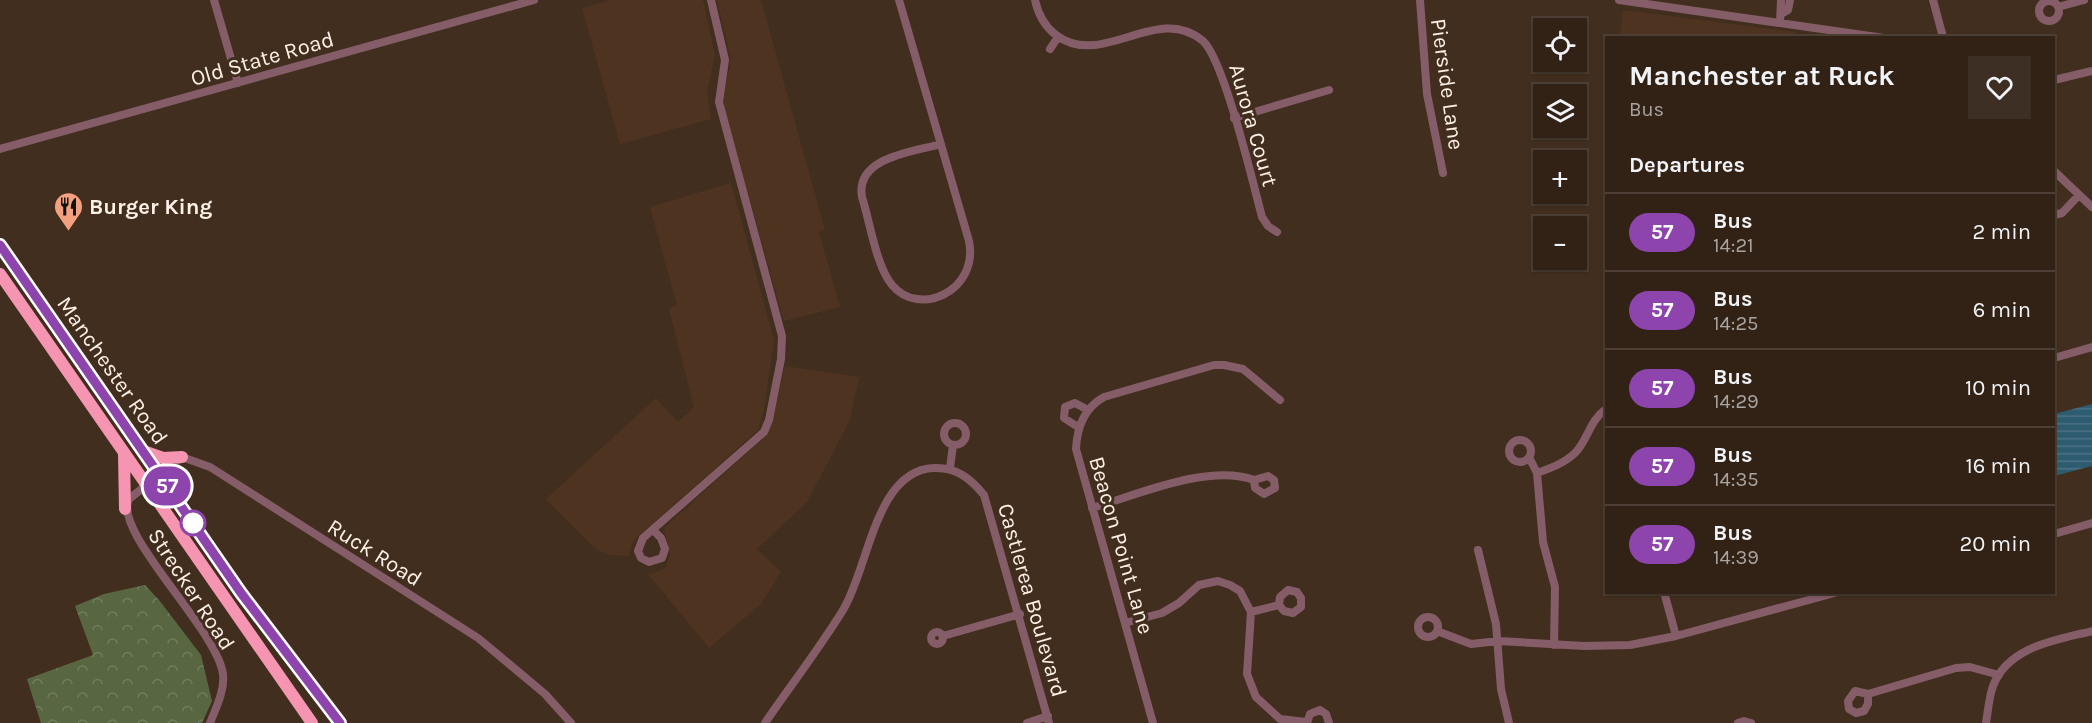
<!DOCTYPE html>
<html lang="en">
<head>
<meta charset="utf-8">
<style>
	:root { --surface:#322216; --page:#3d2f23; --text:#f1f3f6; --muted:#a8a4a1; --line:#4d3f35 }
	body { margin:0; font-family:Karla,sans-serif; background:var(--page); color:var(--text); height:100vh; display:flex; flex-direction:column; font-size:22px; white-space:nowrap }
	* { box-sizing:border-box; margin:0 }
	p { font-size:20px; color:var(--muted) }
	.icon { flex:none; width:33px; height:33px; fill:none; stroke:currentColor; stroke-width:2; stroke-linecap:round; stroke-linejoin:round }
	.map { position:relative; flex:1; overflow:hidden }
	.side { position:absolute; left:1605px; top:36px; width:450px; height:558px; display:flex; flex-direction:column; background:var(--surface); border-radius:0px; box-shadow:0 2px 4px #0004,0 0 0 2px var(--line) }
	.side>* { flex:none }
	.badge { padding:0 12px; border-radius:20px; font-size:21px; line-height:39px }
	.controls { position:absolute; left:1533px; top:18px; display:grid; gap:12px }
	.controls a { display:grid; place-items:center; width:54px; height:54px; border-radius:0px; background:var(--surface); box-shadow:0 2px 4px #0004,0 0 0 2px var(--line); font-size:30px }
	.map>.badge { position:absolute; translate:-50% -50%; box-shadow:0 0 0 3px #fff }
	h2 { padding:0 24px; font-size:22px; line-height:54px }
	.round { display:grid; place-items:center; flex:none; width:63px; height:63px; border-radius:0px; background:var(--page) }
	.overview { display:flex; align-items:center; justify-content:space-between; height:102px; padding:0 24px }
	h1 { font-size:28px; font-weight:700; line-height:45px }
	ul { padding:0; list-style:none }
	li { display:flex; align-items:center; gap:18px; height:78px; padding:0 24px; border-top:2px solid var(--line) }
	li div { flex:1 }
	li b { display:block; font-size:22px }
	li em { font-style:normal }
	li .badge { min-width:66px; font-weight:700; text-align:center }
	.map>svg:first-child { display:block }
</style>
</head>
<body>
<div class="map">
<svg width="2092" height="723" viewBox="0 0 2092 723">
	<defs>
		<pattern id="forest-crowns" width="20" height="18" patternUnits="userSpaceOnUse" patternTransform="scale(1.5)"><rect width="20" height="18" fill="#586742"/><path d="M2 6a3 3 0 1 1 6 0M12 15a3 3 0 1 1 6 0" fill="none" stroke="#717d5d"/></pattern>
		<pattern id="water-rules" width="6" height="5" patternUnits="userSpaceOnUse" patternTransform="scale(1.5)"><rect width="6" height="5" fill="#2d5b6f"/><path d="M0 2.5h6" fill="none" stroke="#4c7384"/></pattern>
	</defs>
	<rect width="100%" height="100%" fill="#422e1e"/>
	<path fill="#4e3420" d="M611 0H703L715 56 707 91 711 119 620 144 582 8Z
		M717 0H761L825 230 819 232 840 307 784 321 724 107 723 90 730 68V56Z
		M1623 10 1795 32V37H1620Z
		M731 183 774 340 764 410 758 430 633 541 629 556 608 555 595 548 546 499 656 398 678 422 694 407 669 309 677 305 650 207Z
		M785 366 859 377 850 420 807 502 757 549 781 572 761 604 709 648 648 574 665 569 670 555 664 528 766 436 773 420Z"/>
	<path fill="url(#forest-crowns)" d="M145 585 159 600 201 655 212 701 202 723H41L27 679 93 655 75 606 104 594Z"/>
	<path fill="url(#water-rules)" d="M2092 404V466L2054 476V414Z"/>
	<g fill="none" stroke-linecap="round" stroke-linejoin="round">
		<path stroke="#855d68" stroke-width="8" d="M214 0 238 83
			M899 0 969 241C979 291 919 318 892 285 876 266 870 222 862 197 855 157 913 152 941 144
			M1035 0C1038 14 1044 26 1056 35 1102 70 1157 2 1203 41 1224 60 1253 183 1262 217L1268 226 1277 232
			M1420 0 1427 94 1443 173
			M1619 0 1884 38
			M1933 0 1943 37
			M2039 11a10 10 0 1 1 20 0a10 10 0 1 1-20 0Z
			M2058 7 2084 0
			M1781 14 1788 10 1790 0
			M1780 23 1781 0
			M1050 49 1058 37
			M2054 80 2092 71
			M1234 118 1329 90
			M0 149 534 0
			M2054 171 2092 207
			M2054 215 2062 213 2079 195
			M2054 358 2092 347
			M944 434a11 11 0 1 1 22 0a11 11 0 1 1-22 0Z
			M1078 427 1064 418 1065 407 1075 403 1088 410
			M1509 451a11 11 0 1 1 22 0a11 11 0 1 1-22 0Z
			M1529 457 1537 473 1543 542 1555 587 1554 645
			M950 468 953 445
			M1537 473C1551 468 1565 463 1576 452 1588 439 1590 420 1606 409
			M1092 508C1137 495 1209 463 1254 480L1255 488 1264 494 1275 488 1274 480 1268 476 1254 480
			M653 530 661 538 665 549 662 558 649 562 641 558 638 551 643 538 764 432 769 420 781 359 782 336 719 102 725 60 711 0
			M2054 534 2092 523
			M1478 550 1496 624 1501 689 1509 723
			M1664 592 1676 636
			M1251 612 1279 605 1284 611 1293 613 1301 607V598L1297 592 1288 590 1280 597 1279 605
			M1418 627a10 10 0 1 1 20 0a10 10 0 1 1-20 0Z
			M1125 623 1162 613 1179 603 1199 585 1218 581 1230 585 1240 591 1251 612 1247 674 1256 697 1280 719 1306 722
			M1437 631 1471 644 1499 641 1584 646 1630 645 1676 636 1838 592
			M931 638a6 6 0 1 1 12 0a6 6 0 1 1-12 0Z
			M943 636 1020 614
			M1868 694V704L1864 711 1856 713 1849 709 1848 701 1855 691 1868 694 1956 668 1970 667 1999 675
			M210 723C216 708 225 690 223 674 217 629 112 532 129 499L182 457 210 467 478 638 545 694 571 723
			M765 723C791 685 819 649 843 610 869 568 875 470 934 468 956 467 970 478 984 495L1049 723
			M1027 723 1048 716
			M1153 723 1076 449C1077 427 1084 408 1104 397L1214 365H1224L1243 369 1280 400
			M1307 723 1310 714 1320 710 1326 714 1329 723
			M1738 723 1744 721 1751 723
			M1986 723C1988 711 1989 697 1993 686 2008 646 2057 640 2092 631"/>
		<path stroke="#f595b2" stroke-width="12" d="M0 245 252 608 340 723
			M0 274 312 723
			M143 451 163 458 182 457
			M124 454 125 509"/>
	</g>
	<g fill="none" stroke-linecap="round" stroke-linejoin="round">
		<defs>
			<path id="line" d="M0 245 241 593 340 723"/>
		</defs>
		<use href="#line" stroke="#fff" stroke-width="14"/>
		<use href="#line" stroke="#8e44ad" stroke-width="9"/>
	</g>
	<defs>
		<symbol id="restaurant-pin" viewBox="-11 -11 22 30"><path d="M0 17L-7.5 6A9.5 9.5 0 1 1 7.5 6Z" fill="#f3a081" stroke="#422e1e"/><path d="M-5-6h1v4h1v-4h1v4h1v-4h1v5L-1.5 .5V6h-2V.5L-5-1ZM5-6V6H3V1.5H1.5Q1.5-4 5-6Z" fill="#111"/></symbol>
	</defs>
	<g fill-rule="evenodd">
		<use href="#restaurant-pin" x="52" y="190" width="33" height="45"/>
	</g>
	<circle fill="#fff" stroke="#8e44ad" stroke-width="3" cx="193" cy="523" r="12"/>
	<g text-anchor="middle" stroke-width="6" stroke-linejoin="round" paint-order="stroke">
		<g font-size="22" fill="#fef1e7" stroke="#422e1e">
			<text transform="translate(262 58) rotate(-16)" y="8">Old State Road</text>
			<text transform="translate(1448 84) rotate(82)" y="8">Pierside Lane</text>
			<text transform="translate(1254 125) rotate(74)" y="8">Aurora Court</text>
			<text transform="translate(113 370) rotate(55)" y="8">Manchester Road</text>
			<text transform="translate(1122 545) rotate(74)" y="8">Beacon Point Lane</text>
			<text transform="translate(375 552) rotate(32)" y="8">Ruck Road</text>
			<text transform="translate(192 589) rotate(57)" y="8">Strecker Road</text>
			<text transform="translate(1033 600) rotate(74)" y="8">Castlerea Boulevard</text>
		</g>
		<g font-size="22" font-weight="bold" fill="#fef1e7" stroke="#422e1e" text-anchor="start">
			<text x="89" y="214">Burger King</text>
		</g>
	</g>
</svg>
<div class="controls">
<a><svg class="icon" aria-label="locate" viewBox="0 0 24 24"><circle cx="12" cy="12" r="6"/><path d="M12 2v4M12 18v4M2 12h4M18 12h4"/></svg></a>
<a><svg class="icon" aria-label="layers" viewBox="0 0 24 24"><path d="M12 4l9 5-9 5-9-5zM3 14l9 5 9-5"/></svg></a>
<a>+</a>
<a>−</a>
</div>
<b class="badge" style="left:167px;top:486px;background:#8e44ad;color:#fff">57</b>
<section class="side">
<div class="overview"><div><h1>Manchester at Ruck</h1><p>Bus</p></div><a class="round"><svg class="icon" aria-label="heart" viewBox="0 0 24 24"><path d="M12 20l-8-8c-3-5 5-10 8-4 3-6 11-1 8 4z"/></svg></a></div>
<h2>Departures</h2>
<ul>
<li><span class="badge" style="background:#8e44ad;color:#fff">57</span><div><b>Bus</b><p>14:21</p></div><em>2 min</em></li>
<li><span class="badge" style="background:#8e44ad;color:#fff">57</span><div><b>Bus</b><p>14:25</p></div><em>6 min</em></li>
<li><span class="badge" style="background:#8e44ad;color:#fff">57</span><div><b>Bus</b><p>14:29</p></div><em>10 min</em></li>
<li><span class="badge" style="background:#8e44ad;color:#fff">57</span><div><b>Bus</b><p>14:35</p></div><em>16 min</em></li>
<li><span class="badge" style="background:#8e44ad;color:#fff">57</span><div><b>Bus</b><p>14:39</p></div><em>20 min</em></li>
</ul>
</section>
</div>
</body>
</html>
